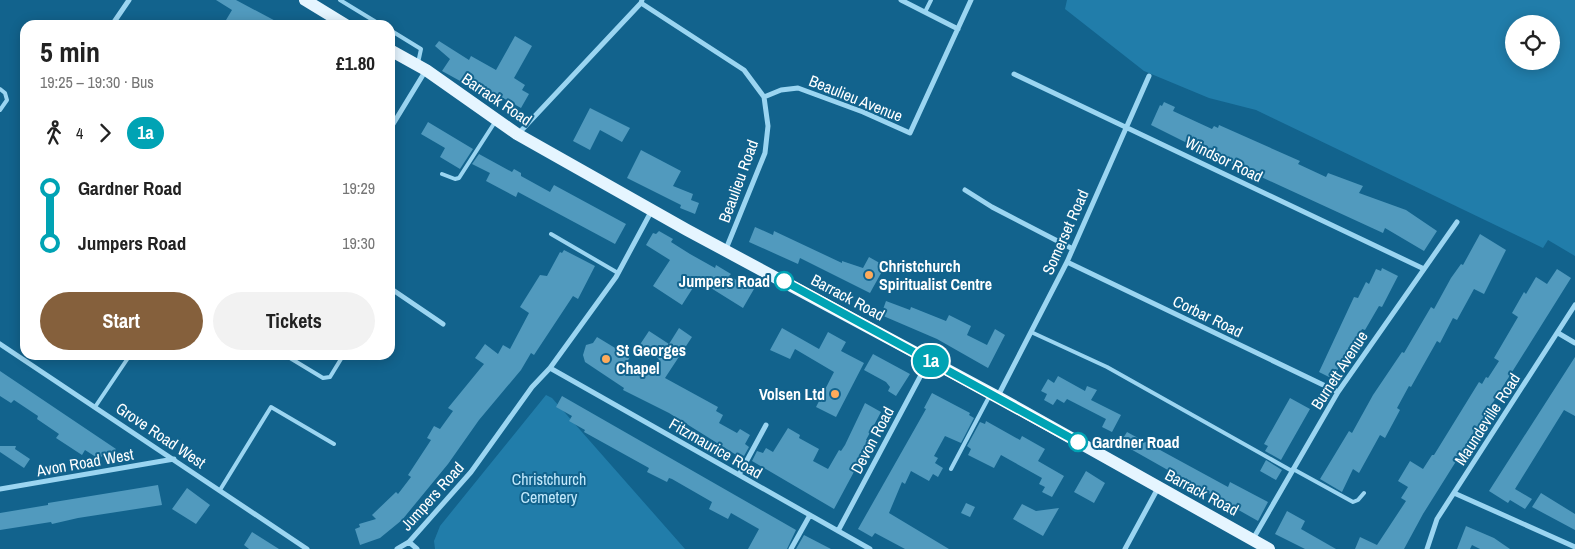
<!DOCTYPE html>
<html lang="en">
<head>
<meta charset="utf-8">
<style>
	:root { --surface:#fff; --page:#f2f2f2; --text:#222; --muted:#767676; --accent:#85603c }
	body { margin:0; font-family:"Archivo Narrow",sans-serif; background:var(--page); color:var(--text); height:100vh; display:flex; flex-direction:column; font-size:19px; white-space:nowrap }
	* { box-sizing:border-box; margin:0 }
	p { font-size:16px; color:var(--muted) }
	.icon { flex:none; width:28px; height:28px; fill:none; stroke:currentColor; stroke-width:2; stroke-linecap:round; stroke-linejoin:round }
	.map { position:relative; flex:1; overflow:hidden }
	.side { position:absolute; left:20px; top:20px; width:375px; height:340px; display:flex; flex-direction:column; background:var(--surface); border-radius:15px; box-shadow:0 2px 12px #0003 }
	.side>* { flex:none }
	.badge { padding:0 10px; border-radius:16px; font-size:18px; line-height:32px }
	.buttons { position:absolute; left:1505px; top:15px; display:grid; gap:10px }
	.buttons a { display:grid; place-items:center; width:55px; height:55px; border-radius:50%; background:var(--surface); box-shadow:0 2px 12px #0003; font-size:25px }
	.map>.badge { position:absolute; translate:-50% -50%; box-shadow:0 0 0 2px #fff }
	.legs { display:flex; align-items:center; gap:8px; height:55px; padding:0 20px; font-size:16px }
	.legs p { margin-inline-start:auto }
	.summary { display:flex; align-items:center; justify-content:space-between; height:85px; padding:0 20px }
	h1 { font-size:28px; font-weight:700; line-height:38px }
	.action { display:flex; gap:10px; margin-top:auto; padding:10px 20px }
	.action a { flex:1; height:58px; border-radius:30px; background:var(--accent); color:#fff; font-size:20px; font-weight:700; line-height:58px; text-align:center }
	.action a+a { background:var(--page); color:var(--text) }
	ul { padding:0 20px; list-style:none }
	li { display:flex; align-items:center; gap:18px; height:55px; font-size:19px }
	li i { display:grid; place-items:center; width:8px; height:100%; margin:0 6px; background:currentColor }
	li i::after { content:''; width:12px; height:12px; margin:-6px; border:4px solid; border-radius:50%; background:var(--surface) }
	li p { margin-inline-start:auto }
	li:first-child i { background:linear-gradient(#0000 50%,currentColor 0) }
	li:last-child i { background:linear-gradient(currentColor 50%,#0000 0) }
	.map>svg:first-child { display:block }
</style>
</head>
<body>
<div class="map">
<svg width="1575" height="549" viewBox="0 0 1575 549">
	<rect width="100%" height="100%" fill="#12638d"/>
	<path fill="#217daa" fill-rule="evenodd" d="M1067 0H1575V256L1548 240 1543 248 1256 110 1209 98 1144 71 1065 9ZM1514 24H1551V61H1514Z
		M546 395 552 398 685 549H435L434 541 440 526Z"/>
	<path fill="#519abe" d="M216 0H236L283 25H223L232 10Z
		M515 36 532 46 514 78 525 85 522 90 529 94 521 108 503 98 500 103 442 71 450 59 435 46 439 41 469 60 471 56 496 70Z
		M1164 102 1175 107 1173 111 1212 129 1214 126 1218 128 1219 125 1300 161 1298 164 1326 177 1328 173 1363 186 1359 193 1406 210 1437 231 1424 251 1385 228 1383 233 1183 141 1151 125 1160 105 1162 106Z
		M590 108 630 128 622 142 600 130 590 150 573 141Z
		M428 122 473 149 460 169 440 157 445 148 421 134Z
		M641 150 681 171 673 186 693 194 691 200 699 203 695 214 680 208 681 205 627 178Z
		M479 154 512 172 514 169 521 173V176L550 192 554 185 626 224 615 244 518 192 516 197 486 181 490 173 472 164Z
		M755 227 773 235 774 231 842 263V261L863 268 869 257 885 266 870 293 800 258 798 264 749 242Z
		M659 231 673 239 671 242 690 254 715 268 716 265 731 274 729 276 754 289 743 308 698 280 682 305 653 286 670 260 646 245 653 233 656 234Z
		M1480 234 1506 250 1484 294 1474 289 1457 320 1453 318 1440 343 1437 341 1411 387 1409 386 1397 408 1400 410 1385 438 1380 435 1359 473 1353 469 1342 492 1320 479 1349 431 1352 433 1373 395 1402 352 1404 353 1431 307 1434 309 1451 278 1461 264 1463 265Z
		M564 250 595 266 578 299 573 296 534 355 531 353 521 370 479 420 448 464 402 520 380 538 360 545 355 529 360 527 359 524 376 519 372 515 396 492 398 494 411 477 408 475 431 440 427 438 434 426 440 429 453 411 448 408 484 364 475 358 485 344 498 354 503 345 510 349 529 313 520 307 540 275 547 276 560 252 562 253Z
		M1382 268 1398 276 1382 307 1379 306 1365 330 1362 329 1355 346 1353 345 1345 363 1342 361 1333 379 1319 372 1354 297 1358 298 1366 282 1369 284 1376 269 1381 271Z
		M1557 269 1571 278 1423 514 1404 549H1355L1360 537 1377 545 1406 501 1401 498 1408 487 1398 481 1410 461 1423 469 1432 455H1434L1479 382 1482 384 1486 377 1488 378 1499 361 1494 358 1518 317 1512 313 1524 292 1526 294 1536 277 1547 284Z
		M886 301 910 310 911 307 946 321 949 315 971 326 967 335 987 345 995 329 1005 335 988 368 937 339 881 315Z
		M679 328 692 337 665 378 718 407 716 411 723 415 719 423 737 433 740 429 750 435 745 444 749 447 744 456 739 454 738 456 669 413 623 390 624 388 585 362 583 355 586 345 593 343 597 337 630 357 627 362 650 375 659 359 639 346 649 331 669 344Z
		M782 328 819 349 828 332 846 342 841 351 864 363 836 417 816 407 834 372 795 349 790 359 770 350Z
		M873 354 910 374 896 396 888 391 890 387 886 382 864 370Z
		M1575 357V416L1564 410 1515 489 1532 499 1525 509 1510 500 1508 503 1489 491Z
		M0 371 116 449 110 458 104 454 99 459 85 450 82 455 56 438 59 434 37 419 38 416 14 400 11 403 0 396Z
		M1058 376 1085 391 1087 386 1097 390 1091 400 1121 415 1112 432 1102 427 1106 419 1067 399 1064 403 1057 399 1053 405 1044 400 1047 394 1041 391 1048 379 1054 383Z
		M932 393 970 413 969 415 974 418 961 443 945 436 934 456 938 458 935 463 943 468 938 477 933 474 929 481 911 471 905 484 902 482 889 513 949 549H905L875 533 872 537 858 529 926 409 924 408Z
		M562 396 796 530 787 549H748L759 529 731 513 728 519 709 509 712 502 672 479 669 478 667 482 647 472 649 468 584 432 585 430 569 421 572 416 556 407Z
		M1290 398 1310 409 1281 460 1265 451 1268 446 1264 444Z
		M865 403 881 412 866 440 870 442 834 509 752 461 757 451 763 453 766 448 773 452 788 428 800 435 799 438 819 449 813 461 828 469 839 450 841 451 845 445Z
		M986 421 1020 440 1022 436 1045 449 1038 461 1064 476 1052 497 1042 492 1045 487 1039 484 1042 478 1001 455 994 468 968 455 971 449 967 446 980 422 985 424Z
		M1127 432 1228 487 1230 482 1268 502 1258 521 1120 443Z
		M0 446H16L15 449 30 459 24 468 0 452Z
		M1266 460 1282 470 1276 480 1260 471Z
		M1086 471 1105 483 1094 503 1074 492Z
		M158 485 162 505 78 518 52 524 51 522 0 530V513L48 505V503Z
		M187 488 210 505 196 524 172 509Z
		M1541 493 1575 514V530L1532 507Z
		M966 503 975 507 970 517 961 513Z
		M1022 504 1036 511 1059 508 1043 536 1013 519Z
		M1287 511 1305 521 1301 529 1336 549H1305L1275 534Z
		M1466 526 1494 538 1510 549H1480L1472 545 1470 549H1457Z
		M252 532 279 549H249L244 545Z
		M804 535 831 549H796Z"/>
	<g fill="none" stroke-linecap="round" stroke-linejoin="round">
		<path stroke="#9bd5f1" stroke-width="4" d="M340 0 381 25
			M925 12 931 0
			M390 30 421 49 418 63
			M0 89 5 93 7 100 0 110
			M442 174 455 179 459 178 495 122
			M551 234 618 273
			M1031 332 1107 367 1292 471
			M285 355 323 378 330 377 341 359
			M95 407 130 355
			M951 469 990 395
			M1293 469 1353 502 1358 500 1364 493
			M220 490 271 407 334 444"/>
		<path stroke="#9bd5f1" stroke-width="5" d="M642 0 641 3 744 70 764 97 768 126 765 153 726 249
			M901 0 958 29
			M112 25 129 0
			M1014 74 1422 268
			M764 97 781 90 798 88 863 112 910 133 971 0
			M390 129 426 70
			M518 134 641 3
			M965 190 992 207 1071 248
			M1067 262 1338 392
			M390 288 443 324
			M1558 333 1575 343
			M0 344 307 549
			M550 368 870 549
			M998 396 1067 262 1149 76
			M739 475 766 425
			M0 489 174 459
			M1454 493 1575 547
			M838 531 929 360
			M1253 539 1338 392 1457 222
			M409 542 417 549
			M397 549 409 542 471 472 532 387 550 368 616 277 652 210
			M791 549 810 515
			M1125 549 1158 488
			M1427 549 1437 519 1575 305"/>
		<path stroke="#e5f5ff" stroke-width="12" d="M305 0 346 25
			M390 50 426 70 517 134 687 230 998 397 1269 549"/>
	</g>
	<g fill="none" stroke-linecap="round" stroke-linejoin="round">
		<defs>
			<path id="line-1" d="M784 281 1078 442"/>
		</defs>
		<use href="#line-1" stroke="#fff" stroke-width="11"/>
		<use href="#line-1" stroke="#00a3b4" stroke-width="8"/>
	</g>
	<g fill="#ffab5b" stroke="#12638d" stroke-width="2">
		<circle cx="869" cy="275" r="5"/>
		<circle cx="606" cy="359" r="5"/>
		<circle cx="835" cy="394" r="5"/>
	</g>
	<g fill="#fff" stroke="#00a3b4" stroke-width="2.5">
		<circle cx="784" cy="281" r="9"/>
		<circle cx="1078" cy="442" r="9"/>
	</g>
	<g text-anchor="middle" stroke-width="4" stroke-linejoin="round" paint-order="stroke">
		<g font-size="16" fill="#fff" stroke="#12638d">
			<text transform="translate(856 98) rotate(22)" y="6">Beaulieu Avenue</text>
			<text transform="translate(497 99) rotate(34)" y="6">Barrack Road</text>
			<text transform="translate(1224 159) rotate(26)" y="6">Windsor Road</text>
			<text transform="translate(738 181) rotate(-70)" y="6">Beaulieu Road</text>
			<text transform="translate(1065 232) rotate(-66)" y="6">Somerset Road</text>
			<text transform="translate(848 297) rotate(28)" y="6">Barrack Road</text>
			<text transform="translate(1208 316) rotate(26)" y="6">Corbar Road</text>
			<text transform="translate(1339 370) rotate(-57)" y="6">Burnett Avenue</text>
			<text transform="translate(1487 419) rotate(-57)" y="6">Maundeville Road</text>
			<text transform="translate(161 435) rotate(34)" y="6">Grove Road West</text>
			<text transform="translate(872 440) rotate(-62)" y="6">Devon Road</text>
			<text transform="translate(716 448) rotate(30)" y="6">Fitzmaurice Road</text>
			<text transform="translate(85 462) rotate(-10)" y="6">Avon Road West</text>
			<text transform="translate(1202 492) rotate(28)" y="6">Barrack Road</text>
			<text transform="translate(432 496) rotate(-48)" y="6">Jumpers Road</text>
		</g>
		<g font-size="16" font-weight="bold" fill="#fff" stroke="#12638d" text-anchor="start">
			<text x="879" y="272">Christchurch<tspan x="879" dy="18">Spiritualist Centre</tspan></text>
			<text x="616" y="356">St Georges<tspan x="616" dy="18">Chapel</tspan></text>
			<text x="825" y="400" text-anchor="end">Volsen Ltd</text>
		</g>
		<g font-size="16" font-weight="bold" fill="#fff" stroke="#12638d" text-anchor="end">
			<text x="770" y="287">Jumpers Road</text>
			<text x="1092" y="448" text-anchor="start">Gardner Road</text>
		</g>
		<g font-size="16" fill="#c2e9fc" stroke="#12638d">
			<text x="549" y="485">Christchurch<tspan x="549" dy="18">Cemetery</tspan></text>
		</g>
	</g>
</svg>
<div class="buttons">
<a><svg class="icon" aria-label="locate" viewBox="0 0 24 24"><circle cx="12" cy="12" r="6"/><path d="M12 2v4M12 18v4M2 12h4M18 12h4"/></svg></a>
</div>
<b class="badge" style="left:931px;top:361px;background:#00a3b4;color:#fff">1a</b>
<section class="side">
<div class="summary"><div><h1>5 min</h1><p>19:25 – 19:30 · Bus</p></div><b>£1.80</b></div>
<div class="legs"><svg class="icon" aria-label="walk" viewBox="0 0 24 24"><circle cx="13" cy="4" r="2"/><path d="M13 8l-2 6 4 7M11 14l-3 7M7 12l3-4h3l4 4"/></svg>4<svg class="icon" aria-label="forward" viewBox="0 0 24 24"><path d="M9 5l7 7-7 7"/></svg><b class="badge" style="background:#00a3b4;color:#fff">1a</b></div>
<ul>
<li><i style="color:#00a3b4"></i><b>Gardner Road</b><p>19:29</p></li>
<li><i style="color:#00a3b4"></i><b>Jumpers Road</b><p>19:30</p></li>
</ul>
<div class="action"><a>Start</a><a>Tickets</a></div>
</section>
</div>
</body>
</html>
